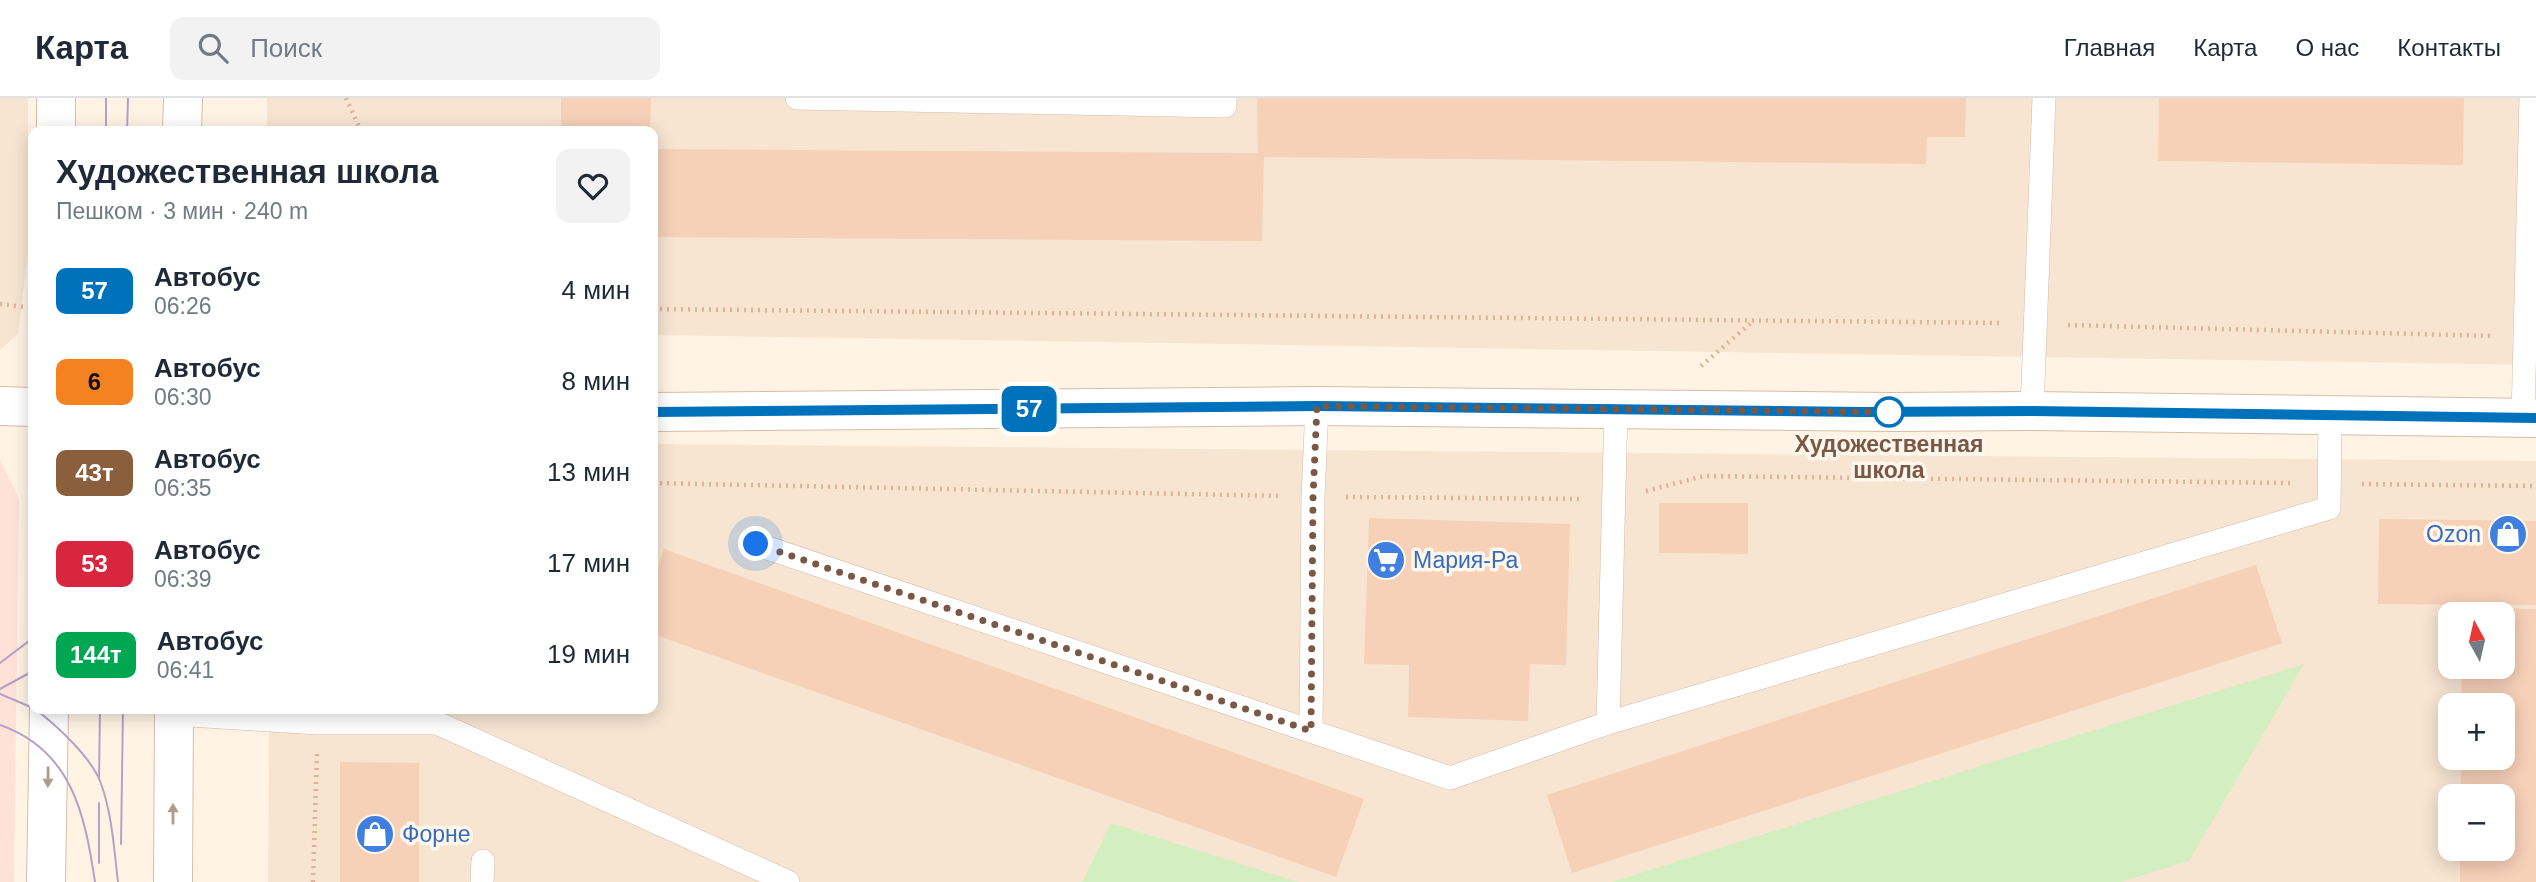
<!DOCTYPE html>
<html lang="ru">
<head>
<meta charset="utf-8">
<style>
	:root { --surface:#fff; --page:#f2f2f3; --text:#1f2937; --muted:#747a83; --line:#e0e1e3 }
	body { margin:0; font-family:Arial,sans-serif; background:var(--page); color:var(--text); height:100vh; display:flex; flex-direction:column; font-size:26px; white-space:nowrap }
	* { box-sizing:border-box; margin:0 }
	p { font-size:23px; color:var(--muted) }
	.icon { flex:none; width:38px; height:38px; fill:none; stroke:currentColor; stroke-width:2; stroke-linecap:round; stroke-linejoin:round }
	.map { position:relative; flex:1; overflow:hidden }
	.details { position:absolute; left:28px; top:28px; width:630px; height:588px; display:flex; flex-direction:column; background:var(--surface); border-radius:14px; box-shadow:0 4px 18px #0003 }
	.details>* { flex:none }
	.badge { padding:0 14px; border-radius:10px; font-size:24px; line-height:46px }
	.needle { width:46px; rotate:352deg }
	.fabs { position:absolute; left:2438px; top:504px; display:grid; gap:14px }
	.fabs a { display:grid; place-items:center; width:77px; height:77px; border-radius:14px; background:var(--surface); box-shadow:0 4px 18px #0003; font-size:35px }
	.you { position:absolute; width:35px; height:35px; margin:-18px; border:5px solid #fff; border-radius:50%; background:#1a73e8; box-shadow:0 0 0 10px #1a73e833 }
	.map>.badge { position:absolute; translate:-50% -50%; box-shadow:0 0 0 4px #fff }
	.round { display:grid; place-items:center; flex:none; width:74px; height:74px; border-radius:14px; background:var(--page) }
	.summary { display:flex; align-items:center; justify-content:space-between; height:119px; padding:0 28px }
	h1 { font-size:33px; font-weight:800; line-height:52px }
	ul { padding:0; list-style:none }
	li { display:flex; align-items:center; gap:21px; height:91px; padding:0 28px }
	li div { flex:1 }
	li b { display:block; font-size:26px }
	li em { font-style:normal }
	li .badge { min-width:77px; font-weight:700; text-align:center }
	header { display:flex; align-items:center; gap:42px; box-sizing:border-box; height:98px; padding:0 35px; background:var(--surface); border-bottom:2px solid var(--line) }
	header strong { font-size:33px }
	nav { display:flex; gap:38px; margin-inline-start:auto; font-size:24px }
	.search { width:490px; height:63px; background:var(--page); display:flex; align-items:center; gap:18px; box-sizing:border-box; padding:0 24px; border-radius:14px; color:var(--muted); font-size:26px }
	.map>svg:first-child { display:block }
</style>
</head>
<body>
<header>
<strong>Карта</strong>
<div class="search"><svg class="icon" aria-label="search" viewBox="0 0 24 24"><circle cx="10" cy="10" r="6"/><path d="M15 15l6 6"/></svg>Поиск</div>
<nav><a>Главная</a><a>Карта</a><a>О нас</a><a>Контакты</a></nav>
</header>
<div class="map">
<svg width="2536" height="784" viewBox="0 0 2536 784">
	<rect width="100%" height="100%" fill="#fff4e4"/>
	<path fill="#f7e5d1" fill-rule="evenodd" d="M0 0H28V154L18 236 0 252Z
		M267 0H2536V267L653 237V33H267Z
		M653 346 2536 363V784H268L269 611H653ZM2450 516H2502V569H2450ZM2450 607H2502V660H2450ZM2450 698H2502V751H2450Z"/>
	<path fill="#ffe2d7" d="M0 362 19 401 14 784H0Z"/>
	<path fill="#d3eec0" d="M2304 566 2189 763 2120 784H1612Z
		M1111 725 1298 784H1082Z"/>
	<path fill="#f7d0b8" d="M561 0H651L650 33H561Z
		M1257 0H1966L1965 39H1927L1926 66 1264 59 1262 143 653 139V51L1258 55Z
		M2159 0H2464L2463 67 2158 63Z
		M1659 405H1748V456L1659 455Z
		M1369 420 1570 426 1566 567 1530 566 1528 623 1408 619 1409 567 1364 566Z
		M2379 421 2536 423V507L2378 506Z
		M664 451 1364 701 1336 779 653 536V484Z
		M2256 467 2282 545 1572 775 1547 697Z
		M2462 510 2536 511V784H2460V751H2502V698H2461V660H2502V607H2461L2462 569H2502V516H2462Z
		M340 664 419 665V784H340Z"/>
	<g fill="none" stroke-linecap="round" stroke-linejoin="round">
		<defs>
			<path id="lane" d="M797 0 1225 8V0
				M2032 313 2044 0
				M2523 320 2531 0
				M756 446 1450 680 1608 625 2329 410 2330 317
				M174 616 318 625H437L788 784
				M1608 625 1616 311
				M1311 633 1313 399 1317 308
				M482 784 483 763"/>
			<path id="secondary" d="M56 33V0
				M182 33 183 0
				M0 308 33 309
				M653 314 1317 308 1890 314 2032 313 2536 320
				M46 784 49 611
				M173 784 174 611"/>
		</defs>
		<use href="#lane" stroke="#d4bcab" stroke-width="24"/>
		<use href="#secondary" stroke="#d7bca8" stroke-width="40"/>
		<path stroke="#dcb39b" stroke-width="4.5" stroke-dasharray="2 5" stroke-linecap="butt" d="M346 0 361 33
			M0 206 33 210
			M653 211 2003 225
			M2068 227 2493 238
			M1701 268 1753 223
			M653 385 1282 398
			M2362 386 2536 388
			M1646 393 1704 378 2290 385
			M1346 399 1583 401
			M313 784 317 655"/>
		<use href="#lane" stroke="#fff" stroke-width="23"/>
		<use href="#secondary" stroke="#fff" stroke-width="38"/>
		<path stroke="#b6a0ca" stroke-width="2" d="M106 33V0
			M127 33 128 0
			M0 565 33 540
			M0 591 33 573
			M0 596 33 610
			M35 611C55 626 90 658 100 683 112 714 114 751 118 784
			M0 627C72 652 85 717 95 784
			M99 681 100 611
			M121 746 123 611
			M99 765V705"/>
	</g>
	<defs><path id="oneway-solid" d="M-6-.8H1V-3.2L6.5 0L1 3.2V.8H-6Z" transform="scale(1.75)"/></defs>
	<g fill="#af9b90">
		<use href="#oneway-solid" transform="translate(48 679) rotate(91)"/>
		<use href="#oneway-solid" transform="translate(173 716) rotate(-90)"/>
	</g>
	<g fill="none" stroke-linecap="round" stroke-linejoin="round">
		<defs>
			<path id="line" d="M653 314 1317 308 1863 314 2032 313 2536 320"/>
		</defs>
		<use href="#line" stroke="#fff" stroke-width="16"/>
		<use href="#line" stroke="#0072bc" stroke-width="10"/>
		<path stroke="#7a5846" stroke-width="7" stroke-dasharray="0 12.6" d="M756 446 1311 633 1313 399 1317 308 1889 314"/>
	</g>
	<defs>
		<symbol id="shop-disc" viewBox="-11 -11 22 22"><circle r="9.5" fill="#3f7fe0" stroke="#fff7ec"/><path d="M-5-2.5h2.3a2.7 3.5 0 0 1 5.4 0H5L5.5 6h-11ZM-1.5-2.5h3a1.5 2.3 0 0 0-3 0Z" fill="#fff"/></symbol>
		<symbol id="supermarket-disc" viewBox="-11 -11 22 22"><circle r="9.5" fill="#3f7fe0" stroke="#fff7ec"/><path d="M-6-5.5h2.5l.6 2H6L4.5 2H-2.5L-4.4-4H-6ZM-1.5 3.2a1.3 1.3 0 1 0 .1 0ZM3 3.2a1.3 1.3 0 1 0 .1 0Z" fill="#fff"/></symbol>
	</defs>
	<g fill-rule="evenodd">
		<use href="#shop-disc" x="2486" y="414" width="44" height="44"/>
		<use href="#supermarket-disc" x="1364" y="440" width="44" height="44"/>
		<use href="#shop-disc" x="353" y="714" width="44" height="44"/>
	</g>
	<circle fill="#fff" stroke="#0072bc" stroke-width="3.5" cx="1889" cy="314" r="14"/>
	<g text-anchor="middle" stroke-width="7" stroke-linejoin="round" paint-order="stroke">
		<g font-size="23" font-weight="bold" fill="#7a5846" stroke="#fff7ec">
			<text x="1889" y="354">Художественная<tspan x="1889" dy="26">школа</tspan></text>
		</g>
		<g font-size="23" fill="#366cbe" stroke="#fff7ec" text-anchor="start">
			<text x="2481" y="444" text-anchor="end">Ozon</text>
			<text x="1413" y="470">Мария-Ра</text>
			<text x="402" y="744">Форне</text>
		</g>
	</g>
</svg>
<div class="fabs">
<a><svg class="needle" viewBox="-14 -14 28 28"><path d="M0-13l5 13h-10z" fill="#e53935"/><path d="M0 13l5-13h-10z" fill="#747a83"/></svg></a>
<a>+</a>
<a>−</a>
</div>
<div class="you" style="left:756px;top:446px"></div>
<b class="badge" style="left:1029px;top:311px;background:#0072bc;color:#fff">57</b>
<section class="details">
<div class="summary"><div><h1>Художественная школа</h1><p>Пешком · 3 мин · 240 m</p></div><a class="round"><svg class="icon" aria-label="heart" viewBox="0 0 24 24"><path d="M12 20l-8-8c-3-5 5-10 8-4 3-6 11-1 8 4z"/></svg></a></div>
<ul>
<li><span class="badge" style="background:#0072bc;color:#fff">57</span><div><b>Автобус</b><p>06:26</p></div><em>4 мин</em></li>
<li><span class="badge" style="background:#f58220;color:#111">6</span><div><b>Автобус</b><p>06:30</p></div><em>8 мин</em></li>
<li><span class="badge" style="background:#8b5e3c;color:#fff">43т</span><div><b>Автобус</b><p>06:35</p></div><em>13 мин</em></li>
<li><span class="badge" style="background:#d7263d;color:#fff">53</span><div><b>Автобус</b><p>06:39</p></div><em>17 мин</em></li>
<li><span class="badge" style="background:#00a651;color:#fff">144т</span><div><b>Автобус</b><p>06:41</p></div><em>19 мин</em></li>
</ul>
</section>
</div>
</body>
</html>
